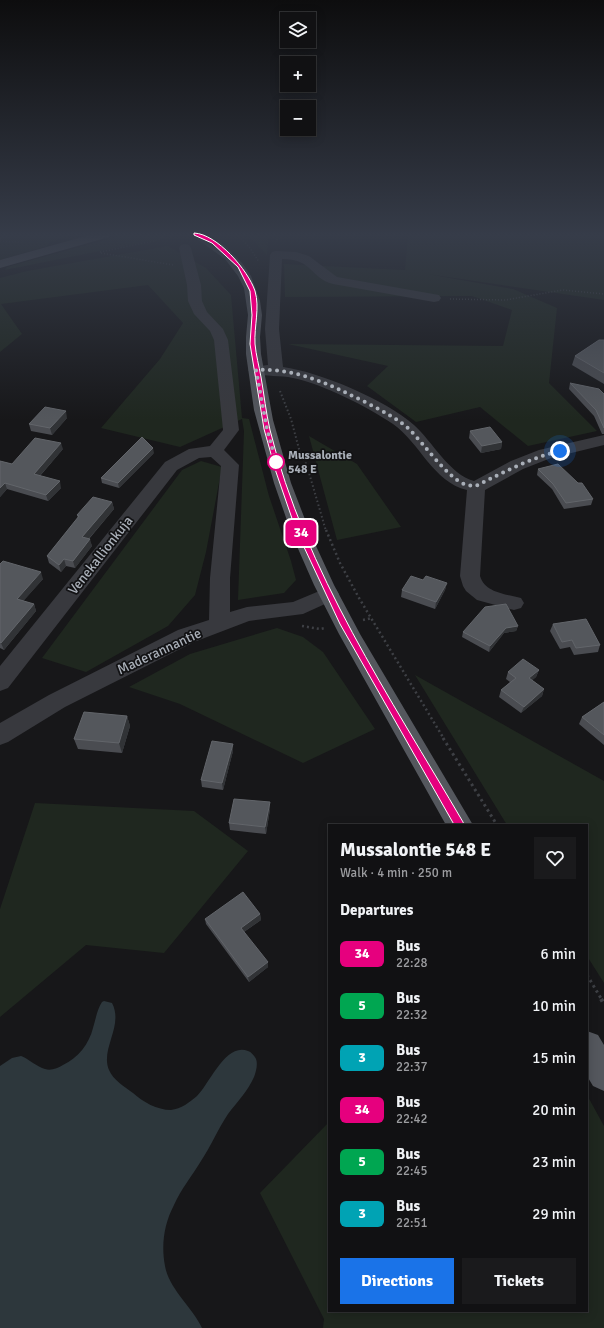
<!DOCTYPE html>
<html lang="en">
<head>
<meta charset="utf-8">
<style>
	:root { --surface:#111113; --page:#1a1a1c; --text:#f1f3f6; --muted:#9c9da0; --line:#303133; --accent:#1a73e8 }
	body { margin:0; font-family:Signika,sans-serif; background:var(--page); color:var(--text); height:100vh; display:flex; flex-direction:column; font-size:15px; white-space:nowrap }
	* { box-sizing:border-box; margin:0 }
	p { font-size:13px; color:var(--muted) }
	.icon { flex:none; width:22px; height:22px; fill:none; stroke:currentColor; stroke-width:2; stroke-linecap:round; stroke-linejoin:round }
	.map { position:relative; flex:1; overflow:hidden }
	.details { position:absolute; left:328px; top:824px; width:260px; height:488px; display:flex; flex-direction:column; background:var(--surface); border-radius:0px; box-shadow:0 2px 10px #0003,0 0 0 1px var(--line) }
	.details>* { flex:none }
	.badge { padding:0 8px; border-radius:6px; font-size:14px; line-height:26px }
	.tools { position:absolute; left:280px; top:12px; display:grid; gap:8px }
	.tools a { display:grid; place-items:center; width:36px; height:36px; border-radius:0px; background:var(--surface); box-shadow:0 2px 10px #0003,0 0 0 1px var(--line); font-size:20px }
	.you { position:absolute; width:20px; height:20px; margin:-10px; border:3px solid #fff; border-radius:50%; background:#1a73e8; box-shadow:0 0 0 6px #1a73e833 }
	.map>.badge { position:absolute; translate:-50% -50%; box-shadow:0 0 0 2px #fff }
	h2 { padding:0 12px; font-size:15px; line-height:36px }
	.round { display:grid; place-items:center; flex:none; width:42px; height:42px; border-radius:0px; background:var(--page) }
	.overview { display:flex; align-items:center; justify-content:space-between; height:68px; padding:0 12px }
	h1 { font-size:19px; font-weight:700; line-height:30px }
	.button { display:flex; gap:8px; margin-top:auto; padding:8px 12px }
	.button a { flex:1; height:46px; border-radius:0px; background:var(--accent); color:#fff; font-size:16px; font-weight:700; line-height:46px; text-align:center }
	.button a+a { background:var(--page); color:var(--text) }
	ul { padding:0; list-style:none }
	li { display:flex; align-items:center; gap:12px; height:52px; padding:0 12px }
	li div { flex:1 }
	li b { display:block; font-size:15px }
	li em { font-style:normal }
	li .badge { min-width:44px; font-weight:700; text-align:center }
	.map>svg:first-child { display:block }
</style>
</head>
<body>
<div class="map">
<svg width="604" height="1328" viewBox="0 0 604 1328">
	<rect width="100%" height="100%" fill="#171719"/>
	<path fill="#1f271f" d="M0 234H76L50 242 47 246 0 260Z
		M127 234H171L155 240 5 270 7 267Z
		M247 234H269L267 255Z
		M408 234H604V300L427 274 513 289 557 308 549 383 597 431 528 446 480 407 416 422 367 386 388 366 288 344 503 346 512 310 472 296 285 297 284 264 405 270Z
		M168 246 206 268 231 295 242 418 249 419 269 496 291 561 296 580 284 593 238 600 244 431 242 419 180 447 101 428 160 359 183 323 148 285 1 304 22 334 0 352V278L27 271Z
		M309 436 357 464 401 527 337 540Z
		M201 461 222 467 206 552 195 595 168 626 86 672 42 658 182 470Z
		M277 628 303 637 323 652 375 729 303 763 180 704 129 687 190 654Z
		M415 675 604 781V983L587 956V825H507Z
		M35 803 194 811 248 851 164 953 86 945 0 1017V909Z
		M587 1095 604 1126V1328H323L324 1319 260 1193 329 1122V1311H587Z"/>
	<path fill="#2d373c" d="M104 1001 112 1003C124 1026 100 1049 109 1070 113 1080 125 1087 133 1093 143 1102 157 1110 171 1110 181 1109 190 1102 197 1096 210 1083 226 1042 248 1051 251 1052 254 1055 256 1059 258 1064 256 1072 254 1077 248 1091 237 1102 228 1114 218 1129 211 1146 201 1161 192 1176 181 1189 174 1205 164 1224 161 1245 165 1266 169 1289 192 1307 202 1328H0V1066L12 1058 21 1056C29 1059 37 1067 45 1069 51 1071 58 1068 63 1065 78 1058 89 1044 93 1028 96 1018 97 1010 102 1002Z"/>
	<g fill="none" stroke-linecap="round" stroke-linejoin="round">
		<path stroke="#3e4045" stroke-width="1.5" stroke-dasharray="1 2" stroke-linecap="butt" d="M237 234 250 248 259 262
			M0 239 17 234
			M277 240 278 234
			M0 241 19 242
			M100 252 154 241 175 234
			M101 253 173 265
			M450 299 505 300 563 290 604 294"/>
		<path stroke="#3e4045" stroke-width="2" stroke-dasharray="1.5 2.5" stroke-linecap="butt" d="M280 391 291 419 299 449 307 466 326 531"/>
		<path stroke="#3e4045" stroke-width="2.5" stroke-dasharray="2 3" stroke-linecap="butt" d="M326 530 340 563 359 598 444 739
			M363 620 372 618
			M302 626 320 629 325 628"/>
		<path stroke="#3e4045" stroke-width="3" stroke-dasharray="2.5 3.5" stroke-linecap="butt" d="M443 738 497 825
			M587 975 602 1000"/>
		<path stroke="#3e4045" stroke-width="4" stroke-dasharray="3 4.5" stroke-linecap="butt" d="M601 999 604 1004"/>
		<path fill="#38393e" fill-rule="evenodd" d="M185 244 189 245 191 248 201 285 202 301 207 312 223 329 228 340 239 430 224 450 239 465 230 578V612L247 607 293 602 329 587 336 589 339 594 336 599 303 614 249 621 194 642 65 707 8 742 0 745V723L49 695 178 630 209 620 210 578 221 466 211 457 199 458 177 470 8 688 0 691V666L165 462 189 449 210 446 223 430 214 340 210 331 194 314 188 301 187 285 179 248 181 245Z
			M276 251 296 252 309 256 337 277 439 295 441 298 439 301 434 302 333 284C310 278 313 259 282 259L279 329 283 367C320 372 386 400 414 425 432 441 450 475 474 481L511 461 539 450 604 435V445L551 458 523 469 485 490 480 576C485 593 506 594 521 598L524 603 521 608 514 610 477 600 466 591 463 586 460 576 467 490C433 482 420 443 393 424 368 407 323 384 293 378 279 375 264 377 251 373L248 370 251 367 268 365 265 329 270 255 272 252Z"/>
		<path fill="#54575d" fill-rule="evenodd" d="M93 234H111L109 237 0 268V260Z
			M190 234H205L224 245 242 263 251 276 260 301 262 315 260 337 261 354 273 420 291 483 311 535 334 585 360 634 473 825H446L339 634 314 585 292 535 274 483 254 410 246 354V337L248 315 244 288 238 276 225 259Z
			M587 1031 598 1035 604 1045V1091L593 1086 587 1076Z"/>
	</g>
	<path fill="#4a4c51" d="M604 340V384L572 365 575 356Z
		M570 383 604 394V434H602L594 416 569 389Z
		M67 418 52 435 31 431 29 424Z
		M470 431 502 442 501 449 481 453 469 438Z
		M63 449 40 476 61 488 48 501 7 489 0 497V461L12 464Z
		M154 453 119 488 102 483 101 478Z
		M538 469 593 499 591 505 564 509 552 489 537 475Z
		M112 502 114 509 89 539 92 546 75 568 66 566 61 572 49 563 47 556 78 518 77 515Z
		M0 564 43 579 23 601 34 604 36 611 4 650 0 648Z
		M423 580 447 583 445 590 435 609 401 597 402 590Z
		M553 624 600 645 598 652 574 655 570 647 560 649 550 631Z
		M518 626 516 631 504 633 489 652 462 637 463 632Z
		M539 670 536 677 532 680 544 689 542 696 521 713 499 697 501 690 510 682 506 679 508 672Z
		M604 702V745L579 724 582 717Z
		M127 716 130 726 122 753 78 749 74 739Z
		M233 751 223 790 202 787 201 780Z
		M270 809 266 834 230 830 229 823Z
		M260 914 261 920 244 932 268 967 249 982 206 924 205 919Z"/>
	<path fill="#313336" d="M66 411 67 418 52 435 50 428Z
		M502 442 501 449 481 453 482 446Z
		M61 443 63 449 36 480 34 474Z
		M153 448 154 453 119 488 118 483Z
		M60 481 61 488 48 501 46 495Z
		M5 483 7 489 0 497V488Z
		M112 502 114 509 84 544 82 537Z
		M90 539 92 546 75 568 73 561Z
		M64 559 66 566 61 572 59 565Z
		M41 572 43 579 19 606 17 599Z
		M447 583 445 590 435 609 436 602Z
		M34 604 36 611 4 650 1 643Z
		M518 626 516 631 504 633 489 652 490 646 506 628Z
		M539 670 536 677 527 685 529 678Z
		M544 689 542 696 521 713 524 707Z
		M127 716 130 726 122 753 119 743Z
		M233 744V751L223 790 222 783Z
		M270 802V809L266 834 265 827Z
		M260 914 261 920 242 933 241 928Z
		M268 962V967L249 982 248 977Z"/>
	<path fill="#54575c" stroke="#62656a" d="M599 340H604V373L575 356Z
		M570 383 599 389 604 394V428L596 410Z
		M45 407 66 411 50 428 29 424Z
		M490 427 502 442 482 446 470 431Z
		M142 437 153 448 118 483 101 478Z
		M35 438 61 443 34 474 60 481 46 495 5 483 0 488V461L12 464Z
		M558 464 578 483H582L593 499 566 503 553 484 538 469Z
		M93 497 112 502 82 537 90 539 73 561 64 559 59 565 47 556 79 516 77 515Z
		M3 561 41 572 17 599 34 604 1 643 0 642V564Z
		M411 576 423 580 426 576 447 583 436 602 402 590Z
		M506 604 518 626 506 628 490 646 463 632 485 607Z
		M586 619 600 645 576 648 572 640 562 642 553 624Z
		M523 659 539 670 529 678 544 689 524 707 501 690 516 678 508 672Z
		M604 702V735L582 717Z
		M84 712 127 716 119 743 74 739Z
		M212 741 233 744 222 783 201 780Z
		M234 799 270 802 265 827 229 823Z
		M243 892 260 914 241 928 268 962 248 977 205 919Z"/>
	<linearGradient id="sky" x2="0" y2="1"><stop stop-color="#0d0d0e"/><stop offset="0.56" stop-color="#363c49"/><stop offset="1" stop-color="#363c49" stop-opacity="0"/></linearGradient>
	<rect width="604" height="420" fill="url(#sky)"/>
	<path fill="#e6007e" stroke="#fff" d="M194 233C217 234 248 270 255 291 260 308 254 326 255 344 256 355 259 366 261 377 264 394 266 413 270 430 305 572 390 697 463 822L464 825 463 828H456L340 624 296 530 276 472 264 429 250 344 252 315 250 291 238 267 212 243 194 235Z"/>
	<g fill="none" stroke-linecap="round" stroke-linejoin="round">
		<path stroke="#a9afb8" stroke-width="4" stroke-dasharray="0 7.2" d="M276 462 267 429 256 370C297 368 328 384 363 401 380 410 396 417 410 430 424 444 447 477 464 484 468 485 472 486 476 486 504 472 530 458 560 451"/>
	</g>
	<circle fill="#fff" stroke="#e6007e" stroke-width="2" cx="276" cy="462" r="8"/>
	<g text-anchor="middle" stroke-width="3.5" stroke-linejoin="round" paint-order="stroke">
		<g font-size="12" font-weight="bold" fill="#a9afb8" stroke="#121214" text-anchor="start">
			<text x="288" y="459">Mussalontie<tspan x="288" dy="14">548 E</tspan></text>
		</g>
		<g font-size="14" fill="#a9afb8" stroke="#121214">
			<text transform="translate(100 555) rotate(-52)" y="5">Venekallionkuja</text>
			<text transform="translate(159 651) rotate(-25)" y="5">Maderannantie</text>
		</g>
	</g>
</svg>
<div class="tools">
<a><svg class="icon" aria-label="layers" viewBox="0 0 24 24"><path d="M12 4l9 5-9 5-9-5zM3 14l9 5 9-5"/></svg></a>
<a>+</a>
<a>−</a>
</div>
<div class="you" style="left:560px;top:451px"></div>
<b class="badge" style="left:301px;top:533px;background:#e6007e;color:#fff">34</b>
<section class="details">
<div class="overview"><div><h1>Mussalontie 548 E</h1><p>Walk · 4 min · 250 m</p></div><a class="round"><svg class="icon" aria-label="heart" viewBox="0 0 24 24"><path d="M12 20l-8-8c-3-5 5-10 8-4 3-6 11-1 8 4z"/></svg></a></div>
<h2>Departures</h2>
<ul>
<li><span class="badge" style="background:#e6007e;color:#fff">34</span><div><b>Bus</b><p>22:28</p></div><em>6 min</em></li>
<li><span class="badge" style="background:#00a651;color:#fff">5</span><div><b>Bus</b><p>22:32</p></div><em>10 min</em></li>
<li><span class="badge" style="background:#00a3b4;color:#fff">3</span><div><b>Bus</b><p>22:37</p></div><em>15 min</em></li>
<li><span class="badge" style="background:#e6007e;color:#fff">34</span><div><b>Bus</b><p>22:42</p></div><em>20 min</em></li>
<li><span class="badge" style="background:#00a651;color:#fff">5</span><div><b>Bus</b><p>22:45</p></div><em>23 min</em></li>
<li><span class="badge" style="background:#00a3b4;color:#fff">3</span><div><b>Bus</b><p>22:51</p></div><em>29 min</em></li>
</ul>
<div class="button"><a>Directions</a><a>Tickets</a></div>
</section>
</div>
</body>
</html>
